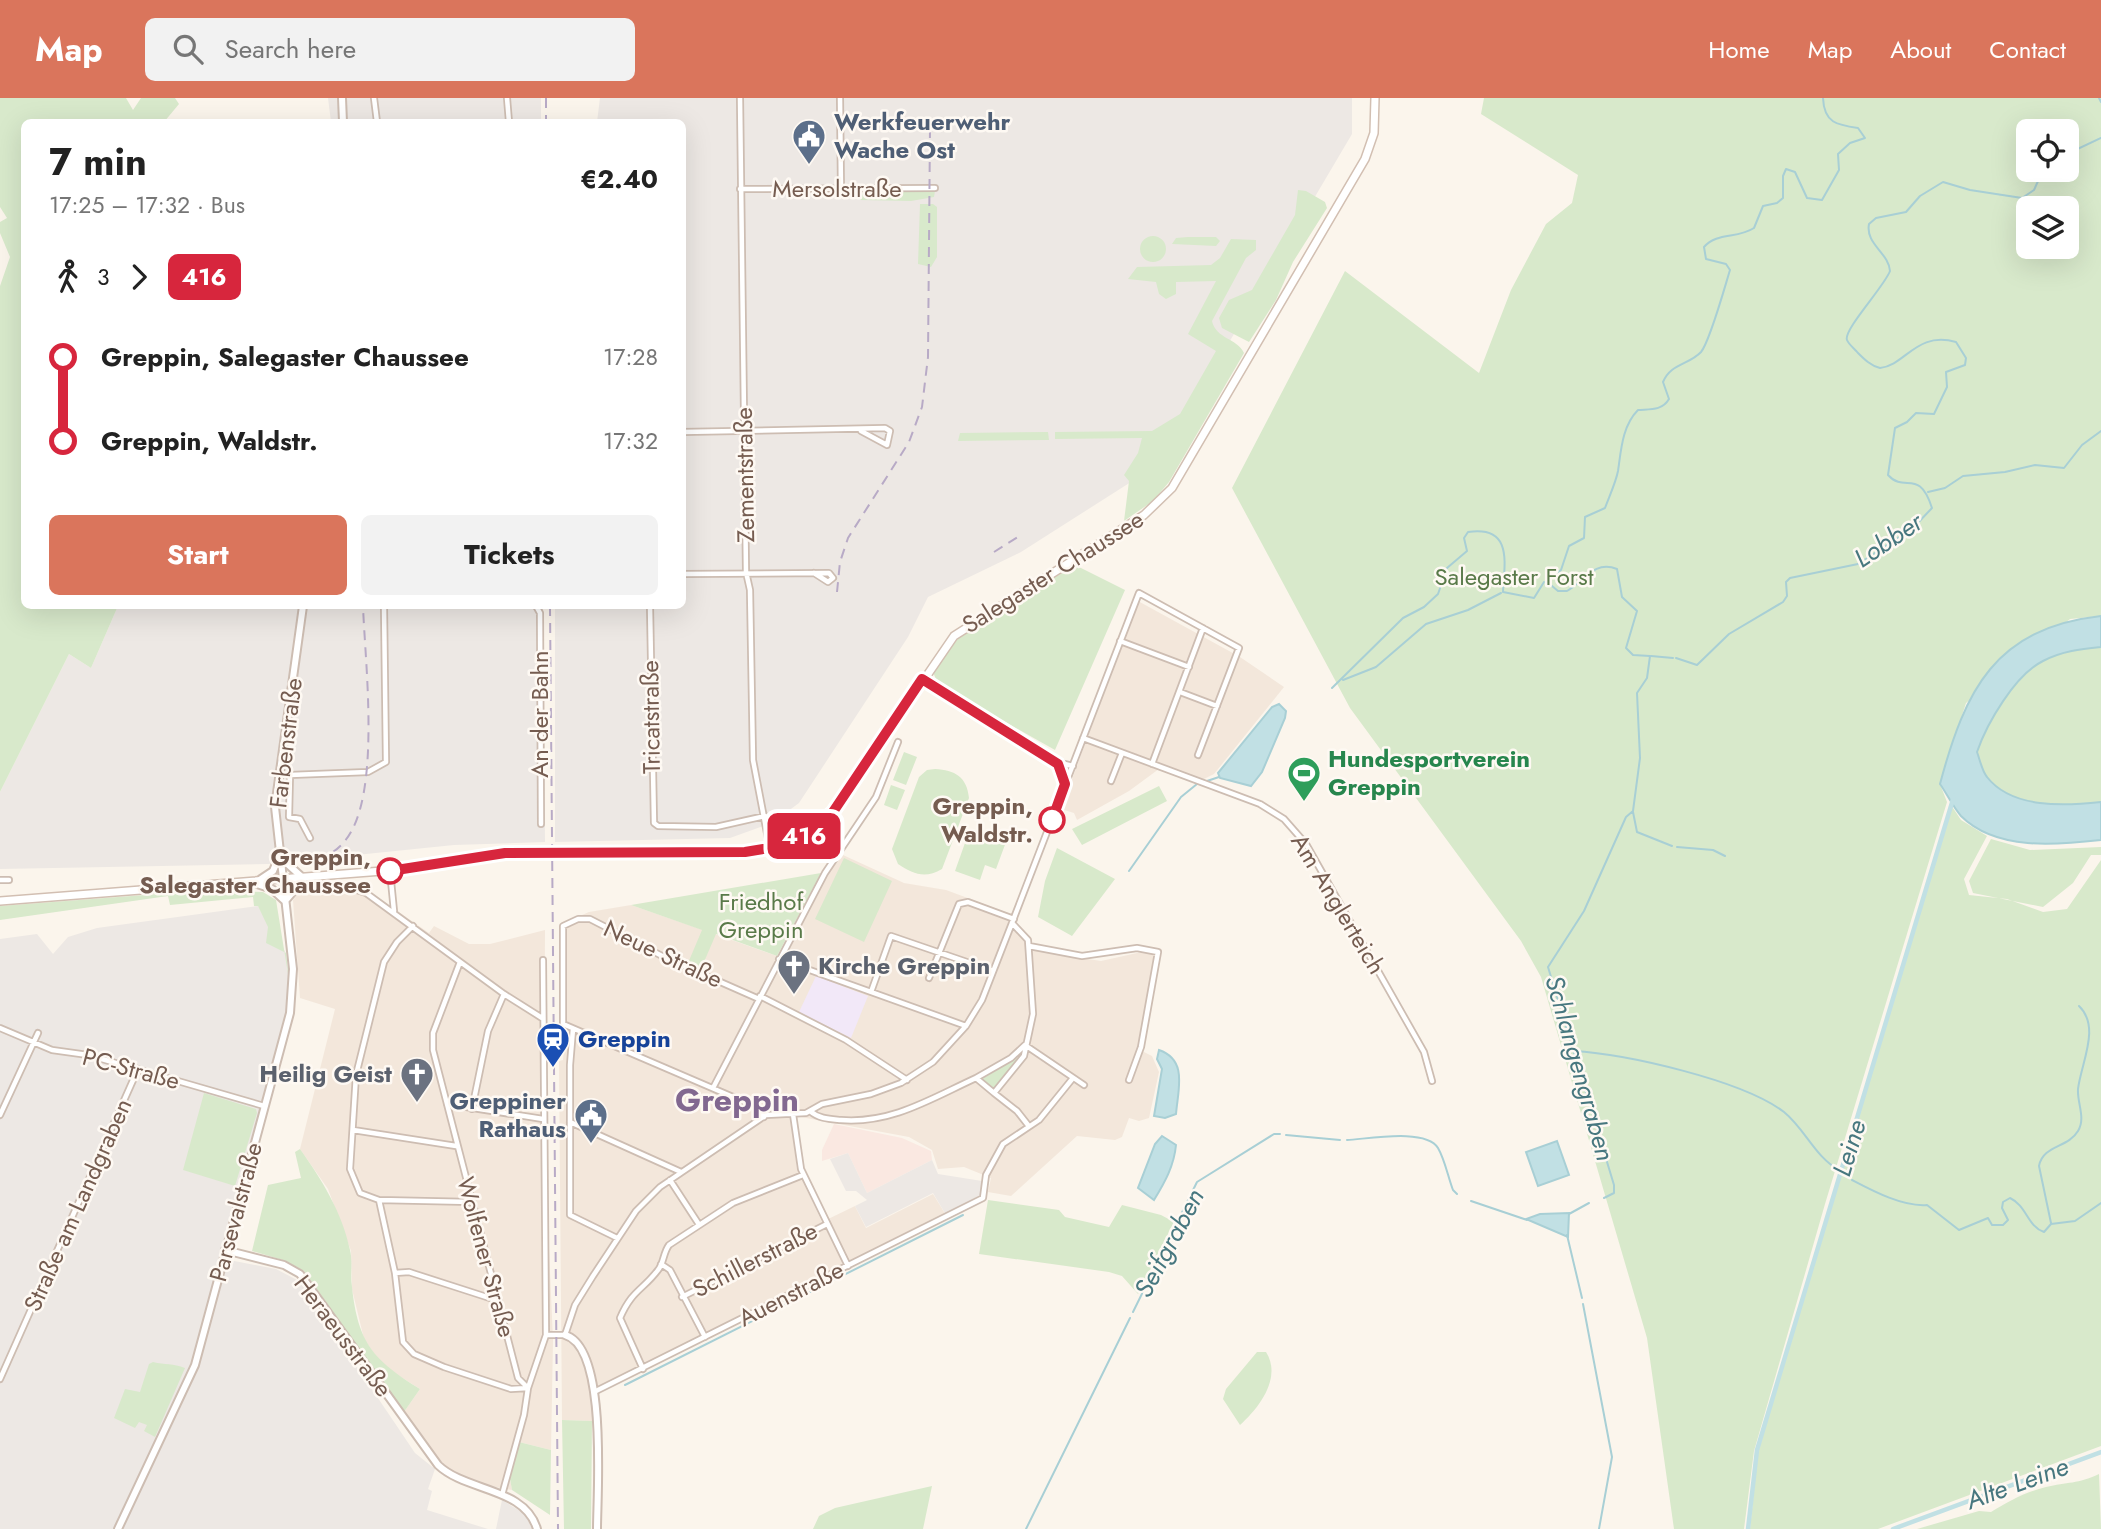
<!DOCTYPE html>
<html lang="en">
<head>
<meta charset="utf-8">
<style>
	:root { --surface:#fff; --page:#f2f2f2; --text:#222; --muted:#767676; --accent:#da755c }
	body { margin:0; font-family:Jost,sans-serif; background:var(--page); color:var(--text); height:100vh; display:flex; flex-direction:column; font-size:26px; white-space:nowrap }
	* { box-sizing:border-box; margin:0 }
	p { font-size:23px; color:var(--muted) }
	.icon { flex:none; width:38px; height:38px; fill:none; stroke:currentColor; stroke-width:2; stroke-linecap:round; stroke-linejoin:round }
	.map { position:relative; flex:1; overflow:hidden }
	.drawer { position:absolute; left:21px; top:21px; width:665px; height:490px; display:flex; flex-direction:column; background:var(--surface); border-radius:10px; box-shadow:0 7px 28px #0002 }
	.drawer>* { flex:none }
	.badge { padding:0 14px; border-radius:10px; font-size:24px; line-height:46px }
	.tools { position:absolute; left:2016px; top:21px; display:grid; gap:14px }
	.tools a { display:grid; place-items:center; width:63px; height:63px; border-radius:10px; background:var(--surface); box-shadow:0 7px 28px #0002; font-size:35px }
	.map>.badge { position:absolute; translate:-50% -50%; box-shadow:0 0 0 4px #fff }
	.legs { display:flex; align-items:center; gap:10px; height:77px; padding:0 28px; font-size:23px }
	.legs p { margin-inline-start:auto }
	.headline { display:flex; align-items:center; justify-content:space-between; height:119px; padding:0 28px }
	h1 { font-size:38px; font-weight:700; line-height:52px }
	.button { display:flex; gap:14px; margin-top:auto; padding:14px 28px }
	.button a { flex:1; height:80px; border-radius:10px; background:var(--accent); color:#fff; font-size:28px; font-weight:700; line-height:80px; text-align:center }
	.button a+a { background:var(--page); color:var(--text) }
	ul { padding:0 28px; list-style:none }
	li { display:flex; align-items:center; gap:24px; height:84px; font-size:26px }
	li i { display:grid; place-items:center; width:10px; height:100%; margin:0 9px; background:currentColor }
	li i::after { content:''; width:18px; height:18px; margin:-9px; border:5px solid; border-radius:50%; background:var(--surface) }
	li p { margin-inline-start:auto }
	li:first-child i { background:linear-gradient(#0000 50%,currentColor 0) }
	li:last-child i { background:linear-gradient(currentColor 50%,#0000 0) }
	header { display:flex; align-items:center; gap:42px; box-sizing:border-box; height:98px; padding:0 35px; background:var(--accent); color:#fff }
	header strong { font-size:33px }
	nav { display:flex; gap:38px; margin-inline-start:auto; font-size:24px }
	.search { width:490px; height:63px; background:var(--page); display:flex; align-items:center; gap:18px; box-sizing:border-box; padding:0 24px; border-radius:10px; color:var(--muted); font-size:26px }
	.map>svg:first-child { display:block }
</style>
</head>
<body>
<header>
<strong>Map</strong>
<div class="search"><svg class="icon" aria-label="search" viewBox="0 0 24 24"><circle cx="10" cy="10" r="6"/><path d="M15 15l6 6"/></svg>Search here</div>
<nav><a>Home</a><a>Map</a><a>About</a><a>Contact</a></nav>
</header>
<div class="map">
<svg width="2101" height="1431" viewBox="0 0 2101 1431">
	<rect width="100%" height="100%" fill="#fbf5ec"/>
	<path fill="#f3e7db" d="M1138 503 1240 559 1284 589 1214 676 1202 682 1163 668 1129 693 1077 722 1074 715 1061 711Z
		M843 757 904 785 946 792 1011 816 1036 853 1101 863 1146 853 1154 856 1138 951 1152 958 1159 974 1149 1020 1139 1023 1129 1020 1122 1039 1115 1042 1077 1038 1011 1098 988 1094 991 1080 964 1069 938 1071 932 1052 909 1039 790 1017 797 1071 822 1124 855 1108 866 1130 933 1096 946 1117 592 1297V1323L562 1322 559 963 563 962 565 934 559 927V827L589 814 631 807 703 832 701 870 715 836 777 858 821 775Z
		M340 785 373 796 429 835 434 828 469 846H490L545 832 544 1035 553 1242 551 1352 519 1344 510 1381 512 1392 480 1386 452 1374 436 1358 404 1314 420 1291 382 1267 364 1241 352 1191 351 1153 328 1091 300 1051 335 911 300 900 293 802 303 790Z"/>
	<path fill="#fae8e1" d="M834 1026 902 1040 931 1053 932 1062 867 1095 848 1055 822 1063V1052Z"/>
	<path fill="#ede8e4" d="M328 0H541V24H331Z
		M600 0H1352V36L1156 368 1021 454 928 499 908 539 799 705 772 725 730 740 555 744V508H682V24H597Z
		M118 508H543L545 744 454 747 268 766 0 771V694L69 556 91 570Z
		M258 808 286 855 289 882 286 913 219 1160 276 1171 299 1183 415 1355 435 1371 428 1391 432 1393 427 1412 488 1431H0V841L37 836 53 856 68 839 97 830Z
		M848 1055 867 1095 932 1062 938 1076 982 1083 983 1095 946 1117 933 1095 866 1129 855 1108 867 1102 856 1093H846L830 1061Z
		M502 1402 525 1416 532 1431H496Z"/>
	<path fill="#f2e8f8" d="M816 878 868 898 851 940 799 914Z"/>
	<path fill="#d8e9cb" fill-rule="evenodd" d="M0 0H126L133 12 141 0H175L179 6 164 24H24V508H118L91 570 69 556 0 694V188L10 159 0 135V124L7 120 0 109Z
		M1484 0H2101V518L2070 521 1966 605 1940 686 1947 704 1825 1106 1754 1353 1744 1431H1674L1647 1240 1541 879 1521 843 1350 610 1232 390 1345 173 1479 275 1511 192 1546 126 1572 105 1578 77 1481 16ZM2028 33H2067V72H2028ZM2028 110H2067V149H2028Z
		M1298 92 1306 93 1325 104 1327 110 1293 164 1276 202 1249 244 1222 230 1219 220 1229 202 1252 192 1295 117Z
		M935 93 934 99 911 103 860 102 863 94Z
		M920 106H933L937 109V159L931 169 918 166Z
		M1140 151a13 13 0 1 1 26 0a13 13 0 1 1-26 0Z
		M1188 139H1216L1220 143 1216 148 1172 146 1176 140Z
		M1231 141 1256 142V152L1246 160 1212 223C1216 241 1237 240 1244 255L1169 384 1153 403 1124 423 1129 383 1124 377 1138 355 1142 340 1055 341V334L1152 333 1180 316 1216 253 1188 236 1216 183 1176 184V196L1166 201 1159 196 1156 184 1128 181 1137 169 1211 167 1220 160Z
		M1048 334 1049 342 958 343 960 335Z
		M1075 467 1125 492 1055 652 938 586 933 574 960 538Z
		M2101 549V704C2065 708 2013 711 1987 679 1982 673 1980 662 1977 654 1987 625 2015 577 2043 563 2062 553 2081 551 2101 549Z
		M904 654 917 659 906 687 893 682Z
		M935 671C955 672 967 679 969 700L942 771C925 781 913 776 898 766L892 751 919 679 927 672Z
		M891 687 905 692 897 712 884 707Z
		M1159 688 1167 703 1082 747 1072 731Z
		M1951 707 1961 722 1987 738 1964 781 1969 797 2007 801 2043 814 2067 811 2101 762V1348L1878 1431H1750L1758 1354Z
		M970 731 1006 744 996 771 985 767 980 782 955 773Z
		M1991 741 2030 752 2101 749V757H2091L2073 785 2043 809 1973 795 1969 783Z
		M1057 750 1115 781 1072 838 1038 819 1045 783Z
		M844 760 892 783 864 844 815 821Z
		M821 775 777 858 716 836 701 871 688 865 702 832 631 807Z
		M210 792 263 794 276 802 289 882 286 855 266 845 268 829 258 808H254L253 799 170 807 168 798 0 822V808Z
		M1019 959 994 992 982 981Z
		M204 995 256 1011 257 1015 235 1088 183 1072Z
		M300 1051C322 1082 342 1114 350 1152 353 1164 350 1177 352 1189 358 1246 374 1262 420 1291L404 1314 304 1173 286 1163 252 1153 268 1087 301 1080 295 1054Z
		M988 1102 1059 1112 1065 1119 1109 1129 1122 1107 1161 1117 1174 1124 1138 1196 1122 1178 1109 1174 979 1156Z
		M1257 1254H1266C1282 1279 1260 1309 1240 1327L1223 1301 1226 1291Z
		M153 1264C165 1267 173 1265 185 1270L155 1339 144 1333 147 1327 139 1324 135 1330 114 1320 125 1291 140 1294 149 1266Z
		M562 1322 592 1323 591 1431H564Z
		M519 1344 551 1352 550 1417 512 1392 510 1381Z
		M2099 1376 2101 1431H1917L1979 1413 1991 1414C2009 1403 2025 1394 2046 1389 2067 1384 2078 1386 2099 1376Z
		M932 1388 923 1431H813L819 1418 835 1410Z"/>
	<path fill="#c1e0e4" stroke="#a8cfd5" stroke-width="2" d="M2101 518V549C2081 551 2062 553 2043 563 2015 577 1987 625 1977 654 1980 662 1982 673 1987 679 2012 711 2065 708 2101 704V742C2057 747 1996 753 1961 718 1953 709 1947 696 1940 686 1965 592 1995 530 2101 518Z
		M1279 606 1286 613 1285 620 1262 674 1251 688 1220 680 1218 675 1272 609Z
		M1159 952C1188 962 1178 991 1176 1016L1165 1020 1154 1018 1162 971 1157 961Z
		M1162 1038 1176 1047C1174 1068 1165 1084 1154 1102L1138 1090 1155 1046Z
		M1557 1043 1569 1077 1538 1088 1526 1054Z
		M1569 1115 1568 1139 1526 1121 1540 1116Z"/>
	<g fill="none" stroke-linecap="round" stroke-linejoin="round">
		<path stroke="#a8cfd5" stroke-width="2" d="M2099 0 2101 4
			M2067 56 2101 40
			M1928 394 1945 390 1963 378 2005 374 2035 367 2064 370 2082 347 2101 333
			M1651 558 1673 560
			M1676 560 1697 567 1729 536 1783 504 1787 498 1786 484 1790 480 1858 466 1913 430 1932 410C1919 369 1905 396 1888 377L1895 330 1907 324 1916 315 1934 316 1947 289 1946 274 1965 267 1966 260 1956 244C1916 233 1906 267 1880 270 1871 268 1864 261 1858 255 1855 251 1849 247 1847 242 1843 232 1884 189 1890 173 1889 155 1865 146 1869 126L1876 120 1906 114 1920 98 1943 84 1970 92 2022 100 2034 92 2043 72
			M1343 582 1376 569 1426 526 1468 512 1501 495
			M1332 590 1403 520 1424 509 1438 496 1447 470 1467 453 1464 440 1468 434C1514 427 1504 467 1503 494L1534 500 1544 484
			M1207 683 1219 679
			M1633 714 1637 734 1672 748
			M1677 749 1713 752 1725 758
			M1129 773 1181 699 1197 686
			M1573 953C1626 956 1742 982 1784 1014 1805 1031 1815 1059 1839 1072
			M1286 1037 1340 1042
			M1347 1042C1368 1041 1426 1030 1438 1050 1445 1062 1448 1079 1453 1092L1457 1096
			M1852 1082C1873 1093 1903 1109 1927 1107L1959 1132 1988 1120 1992 1127H2003L2008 1122 2002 1110 2003 1104 2010 1100C2027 1108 2027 1128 2044 1134L2051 1126 2075 1123 2101 1105
			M1604 1100 1614 1095V1087L1548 869 1584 813 1626 719 1633 713 1640 660 1637 595 1647 580 1650 558 1633 557 1626 550 1637 513 1622 499 1617 471C1594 462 1584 483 1567 493H1558L1546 483 1561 472 1569 448 1584 440 1585 419 1605 410C1609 399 1616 384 1618 373 1621 353 1622 328 1638 312 1650 311 1662 313 1669 301L1663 284C1671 265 1689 267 1701 254 1710 243 1725 188 1730 172L1726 166 1706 161 1704 149C1717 134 1737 141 1754 130L1763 108 1777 105 1783 100V78L1786 71 1795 74 1807 100 1822 102 1839 72 1838 56 1850 45 1865 40 1858 30C1837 27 1824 25 1823 0
			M1471 1103 1527 1122
			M1569 1116 1589 1105
			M2051 1125 2039 1068C2043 1047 2068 1050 2078 1033 2086 1020 2077 1005 2078 991 2081 965 2101 929 2079 908
			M1567 1137 1582 1200
			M1583 1206 1612 1359 1599 1431
			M1133 1214 1197 1084 1274 1036H1280
			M625 1287 963 1117
			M1026 1431 1130 1220"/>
		<path stroke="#c1e0e4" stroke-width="4.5" d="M1748 1431 1757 1352 1954 698
			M1893 1431 2101 1354"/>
		<defs>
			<path id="minor" d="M374 0 377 24
				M507 0 509 24
				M740 0 746 474 750 492 753 662 770 751
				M840 0 841 92
				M740 91 935 90
				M682 334 885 330 890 333 887 347 861 333
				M682 476 829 475 833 480 828 484 814 475
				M536 508 540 515 541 726
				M650 508 654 725 658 728 716 729 765 718
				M1120 543 1189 569
				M923 581 1021 645 1054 662 1063 674 1064 685
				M1180 594 1217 608
				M1083 640 1260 706 1284 721 1306 746 1424 954 1432 983
				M1056 664 1073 668
				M1152 666 1203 530
				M1111 683 1122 655
				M769 735 781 741 796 743
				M310 740 300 721 289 719 290 677 368 674 386 664 384 508
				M390 773 394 813
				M0 782H9
				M327 791 341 787 366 795 504 896 542 920
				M1012 825 1028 842 1033 916 1024 958 994 995 976 980 1011 960 1025 947
				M413 828 397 844 384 864 356 977 350 1071 360 1095 379 1102 395 1175 403 1244 414 1256 444 1269 511 1291 528 1290
				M1029 848 1082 858 1137 850 1158 854 1141 949 1129 982
				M779 861 966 928
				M460 864 433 935V952L518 1280 527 1289
				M929 880 959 806 968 804 1014 821
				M871 894 891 838 993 873
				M760 898 846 942 907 982
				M759 901 666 860 590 821H578L563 828V926L754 1008 764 1019
				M0 930 52 952 88 957 264 1008
				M573 931 570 967V1117L617 1140
				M1025 947 1084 987
				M713 990 825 775 876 699 898 644
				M994 995 1017 1013 1028 1027
				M447 1006 543 1021
				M472 1011 488 933 504 896
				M810 1013C819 1021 830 1021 841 1022 892 1026 932 1000 976 980
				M793 1016 801 1071 848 1168
				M0 1017 38 935
				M570 1024 681 1074
				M353 1032 456 1048
				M670 1082 698 1125
				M379 1102 472 1104
				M661 1166 670 1172 705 1239
				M395 1175 409 1174 499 1203
				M682 1199 827 1126
				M546 1237H565L575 1207 593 1178 636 1113 660 1089 766 1017 806 1015 822 1006 871 996 901 985 933 964 966 928 982 902 1012 825 1139 495 1239 550 1198 657
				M643 1271 620 1220C632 1192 643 1192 658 1172 664 1165 663 1155 669 1147L733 1105 803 1077
				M0 1281 138 971
				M594 1294 983 1100 986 1077 1003 1046 1039 1022 1073 980
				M502 1397 524 1317 528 1290 546 1237 543 862"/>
			<path id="tertiary" d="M342 0 343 24
				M282 761 304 781 285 803
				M261 781 273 773 280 756
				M254 785 272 791 285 803
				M225 1152 284 1167 300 1176 438 1367C466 1394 525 1389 537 1431
				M565 1237C608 1249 597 1394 597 1431
				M118 1431 195 1267 290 915 293 871 275 709 303 508"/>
			<path id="secondary" d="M0 803 408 771 511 755 759 753 797 743 817 729 837 709 954 538 1144 417 1172 390 1365 61 1374 35 1375 0"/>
		</defs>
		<use href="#minor" stroke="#cdbdb2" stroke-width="8"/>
		<use href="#tertiary" stroke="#cdbdb2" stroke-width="10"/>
		<use href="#secondary" stroke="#d2bfb2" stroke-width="10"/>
		<use href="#minor" stroke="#fff" stroke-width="4.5"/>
		<use href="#tertiary" stroke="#fff" stroke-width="6"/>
		<use href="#secondary" stroke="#fff" stroke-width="7"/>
		<path stroke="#b8aac6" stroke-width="2" stroke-dasharray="10 7" stroke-linecap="butt" d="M546 0V24
			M994 454 1021 437
			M837 494 840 464 848 440 909 344 922 309 928 259 930 30
			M550 508 558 1431
			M302 767C318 762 333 757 344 744 382 701 365 566 363 508"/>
	</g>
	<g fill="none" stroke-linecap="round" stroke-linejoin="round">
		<defs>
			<path id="line-1" d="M390 773 505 755 745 754 788 747 810 735 833 714 922 581 1058 666 1065 686 1052 722"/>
		</defs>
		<use href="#line-1" stroke="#fff" stroke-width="16"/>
		<use href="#line-1" stroke="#d7263d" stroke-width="10"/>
	</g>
	<defs>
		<symbol id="civic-pin" viewBox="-11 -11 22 30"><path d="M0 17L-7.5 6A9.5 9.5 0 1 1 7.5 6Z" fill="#5c6f8a" stroke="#fef9f3"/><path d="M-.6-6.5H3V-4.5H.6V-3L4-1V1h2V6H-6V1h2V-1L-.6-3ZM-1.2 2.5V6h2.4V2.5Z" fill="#fff"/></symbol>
		<symbol id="stadium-pin" viewBox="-11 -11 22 30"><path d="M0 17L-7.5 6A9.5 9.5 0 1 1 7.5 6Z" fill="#2e9e5b" stroke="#fef9f3"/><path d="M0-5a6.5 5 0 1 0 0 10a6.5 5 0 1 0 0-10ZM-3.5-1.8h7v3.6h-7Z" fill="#fff"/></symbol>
		<symbol id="church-pin" viewBox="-11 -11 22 30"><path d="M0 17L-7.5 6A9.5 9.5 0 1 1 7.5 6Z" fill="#6b7280" stroke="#fef9f3"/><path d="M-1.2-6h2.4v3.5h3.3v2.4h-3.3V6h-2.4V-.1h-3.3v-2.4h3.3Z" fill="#fff"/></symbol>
		<symbol id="station-pin" viewBox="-11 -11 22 30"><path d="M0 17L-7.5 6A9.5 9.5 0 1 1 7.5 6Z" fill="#1a4fb4" stroke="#fef9f3"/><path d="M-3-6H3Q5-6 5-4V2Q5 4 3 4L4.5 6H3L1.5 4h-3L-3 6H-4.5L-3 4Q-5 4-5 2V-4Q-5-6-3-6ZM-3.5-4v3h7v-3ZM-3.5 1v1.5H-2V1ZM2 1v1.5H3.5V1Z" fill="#fff"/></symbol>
	</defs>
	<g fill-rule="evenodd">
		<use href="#civic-pin" x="790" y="19" width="38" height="52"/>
		<use href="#stadium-pin" x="1285" y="656" width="38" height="52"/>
		<use href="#church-pin" x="775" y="849" width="38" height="52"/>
		<use href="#station-pin" x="534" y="922" width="38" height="52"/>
		<use href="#church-pin" x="398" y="957" width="38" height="52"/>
		<use href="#civic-pin" x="572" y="998" width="38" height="52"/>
	</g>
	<g fill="#fff" stroke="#d7263d" stroke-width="3.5">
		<circle cx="1052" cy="722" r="12"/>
		<circle cx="390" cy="773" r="12"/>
	</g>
	<g text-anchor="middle" stroke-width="5" stroke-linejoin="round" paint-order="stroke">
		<g font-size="24" font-weight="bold" fill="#4e5e75" stroke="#fef9f3" text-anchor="start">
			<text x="834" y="32">Werkfeuerwehr<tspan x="834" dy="28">Wache Ost</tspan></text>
			<text x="566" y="1011" text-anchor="end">Greppiner<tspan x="566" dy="28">Rathaus</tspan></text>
		</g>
		<g font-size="24" fill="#755c50" stroke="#fef9f3">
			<text x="837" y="99">Mersolstraße</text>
			<text transform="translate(745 377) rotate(-91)" y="8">Zementstraße</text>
			<text transform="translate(1053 474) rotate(-32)" y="8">Salegaster Chaussee</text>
			<text transform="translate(540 616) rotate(-90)" y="8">An der Bahn</text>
			<text transform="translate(651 619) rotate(-91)" y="8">Tricatstraße</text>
			<text transform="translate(286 645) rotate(-83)" y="8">Farbenstraße</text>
			<text transform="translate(1338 806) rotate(59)" y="8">Am Anglerteich</text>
			<text transform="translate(663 856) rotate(25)" y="8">Neue Straße</text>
			<text transform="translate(131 971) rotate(15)" y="8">PC-Straße</text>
			<text transform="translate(78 1107) rotate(-66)" y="8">Straße am Landgraben</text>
			<text transform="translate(236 1114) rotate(-75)" y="8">Parsevalstraße</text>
			<text transform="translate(486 1159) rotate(75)" y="8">Wolfener Straße</text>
			<text transform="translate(755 1162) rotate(-27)" y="8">Schillerstraße</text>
			<text transform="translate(791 1196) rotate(-27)" y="8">Auenstraße</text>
			<text transform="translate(343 1238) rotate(53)" y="8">Heraeusstraße</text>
		</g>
		<g font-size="24" fill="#597a49" stroke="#fef9f3">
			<text x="1514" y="487">Salegaster Forst</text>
			<text x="761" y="812">Friedhof<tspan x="761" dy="28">Greppin</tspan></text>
		</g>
		<g font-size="24" font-weight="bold" fill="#27864d" stroke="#fef9f3" text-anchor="start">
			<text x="1328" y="669">Hundesportverein<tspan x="1328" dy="28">Greppin</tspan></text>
		</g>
		<g font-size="24" font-weight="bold" fill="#755c50" stroke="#fef9f3" text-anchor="end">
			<text x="1033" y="716">Greppin,<tspan x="1033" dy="28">Waldstr.</tspan></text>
			<text x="371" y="767">Greppin,<tspan x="371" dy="28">Salegaster Chaussee</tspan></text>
		</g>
		<g font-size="24" font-weight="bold" fill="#5b616d" stroke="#fef9f3" text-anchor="start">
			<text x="818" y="876">Kirche Greppin</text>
			<text x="392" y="984" text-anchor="end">Heilig Geist</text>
		</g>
		<g font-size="24" font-weight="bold" fill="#164399" stroke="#fef9f3" text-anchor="start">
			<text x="578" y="949">Greppin</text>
		</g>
		<g font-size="26" font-style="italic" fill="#47777f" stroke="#fef9f3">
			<text transform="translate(1888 442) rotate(-34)" y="9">Lobber</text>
			<text transform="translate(1580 970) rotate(74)" y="9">Schlangengraben</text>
			<text transform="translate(1849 1050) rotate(-73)" y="9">Leine</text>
			<text transform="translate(1169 1145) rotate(-62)" y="9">Seifgraben</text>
			<text transform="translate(2017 1385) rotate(-20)" y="9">Alte Leine</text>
		</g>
		<g font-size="32" font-weight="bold" fill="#826890" stroke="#fef9f3">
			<text x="737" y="1013">Greppin</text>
		</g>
	</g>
</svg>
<div class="tools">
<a><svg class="icon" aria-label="locate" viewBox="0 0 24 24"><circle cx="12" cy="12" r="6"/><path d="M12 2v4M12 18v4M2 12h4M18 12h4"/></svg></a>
<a><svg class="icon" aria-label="layers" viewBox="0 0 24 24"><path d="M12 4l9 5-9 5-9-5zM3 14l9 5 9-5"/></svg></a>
</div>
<b class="badge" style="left:804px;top:738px;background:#d7263d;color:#fff">416</b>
<section class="drawer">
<div class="headline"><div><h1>7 min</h1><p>17:25 – 17:32 · Bus</p></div><b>€2.40</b></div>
<div class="legs"><svg class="icon" aria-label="walk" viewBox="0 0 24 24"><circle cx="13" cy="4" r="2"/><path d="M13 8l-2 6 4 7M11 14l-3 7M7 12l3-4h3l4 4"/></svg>3<svg class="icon" aria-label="forward" viewBox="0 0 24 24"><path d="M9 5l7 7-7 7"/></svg><b class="badge" style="background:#d7263d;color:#fff">416</b></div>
<ul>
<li><i style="color:#d7263d"></i><b>Greppin, Salegaster Chaussee</b><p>17:28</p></li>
<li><i style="color:#d7263d"></i><b>Greppin, Waldstr.</b><p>17:32</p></li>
</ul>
<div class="button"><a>Start</a><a>Tickets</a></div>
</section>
</div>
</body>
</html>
